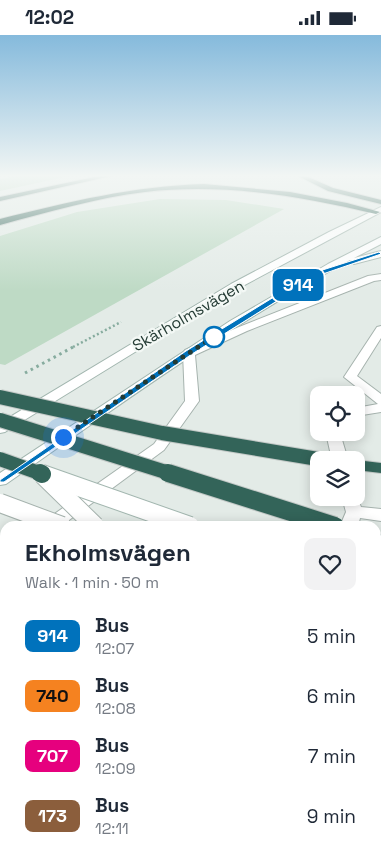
<!DOCTYPE html>
<html lang="en">
<head>
<meta charset="utf-8">
<style>
	:root { --surface:#fff; --page:#f2f2f3; --text:#1f2937; --muted:#747a83 }
	body { margin:0; font-family:"Space Grotesk",sans-serif; background:var(--page); color:var(--text); height:100vh; display:flex; flex-direction:column; font-size:19px; white-space:nowrap }
	* { box-sizing:border-box; margin:0 }
	p { font-size:16px; color:var(--muted) }
	.icon { flex:none; width:28px; height:28px; fill:none; stroke:currentColor; stroke-width:2; stroke-linecap:round; stroke-linejoin:round }
	.map { position:relative; flex:1; overflow:hidden }
	.panel { position:absolute; left:0px; top:486px; width:381px; height:336px; display:flex; flex-direction:column; background:var(--surface); border-radius:15px 15px 0 0; box-shadow:0 2px 12px #0003 }
	.panel>* { flex:none }
	.badge { padding:0 10px; border-radius:8px; font-size:18px; line-height:32px }
	.fabs { position:absolute; left:310px; top:351px; display:grid; gap:10px }
	.fabs a { display:grid; place-items:center; width:55px; height:55px; border-radius:10px; background:var(--surface); box-shadow:0 2px 12px #0003; font-size:25px }
	.you { position:absolute; width:25px; height:25px; margin:-12px; border:4px solid #fff; border-radius:50%; background:#1a73e8; box-shadow:0 0 0 8px #1a73e833 }
	.map>.badge { position:absolute; translate:-50% -50%; box-shadow:0 0 0 2px #fff }
	.round { display:grid; place-items:center; flex:none; width:52px; height:52px; border-radius:10px; background:var(--page) }
	.overview { display:flex; align-items:center; justify-content:space-between; height:85px; padding:0 25px }
	h1 { font-size:24px; font-weight:700; line-height:38px }
	ul { padding:0; list-style:none }
	li { display:flex; align-items:center; gap:15px; height:60px; padding:0 25px }
	li div { flex:1 }
	li b { display:block; font-size:19px }
	li em { font-style:normal }
	li .badge { min-width:55px; font-weight:700; text-align:center }
	.status { display:flex; justify-content:space-between; align-items:center; height:35px; padding:0 25px; background:var(--surface); direction:ltr }
	.status svg { height:14px; fill:currentColor }
	.map>svg:first-child { display:block }
</style>
</head>
<body>
<div class="status"><b>12:02</b><svg viewBox="0 0 49 12"><path d="M0 12V9h3v3zM5 12V6h3v6zM10 12V3h3v9zM15 12V0h3v12zM26 1h20v11H26zM47 4h2v5h-2z"/></svg></div>
<div class="map">
<svg width="381" height="822" viewBox="0 0 381 822">
	<rect width="100%" height="100%" fill="#e3ebe7"/>
	<path fill="#bedac5" d="M16 141H70L0 156V144Z
		M160 164 226 165 284 174 5 330 0 329V201L77 177Z"/>
	<g fill="none" stroke-linecap="round" stroke-linejoin="round">
		<defs>
			<path id="lane" d="M381 239V245L374 246 247 296 195 320 199 366 164 415 61 491H40L43 487 154 409 185 366 183 318 185 315 239 292 368 241Z
				M381 291V303L357 341 381 359V377L356 381V373L378 369 344 342 377 292Z
				M326 398H340L348 425H332Z
				M356 459 361 472 381 474V486L360 483 358 491H340L346 477 342 462H356Z
				M5 512V526L0 528V514Z
				M0 542 5 543V557L0 556Z
				M164 818H192L191 822H162Z"/>
			<path id="secondary" d="M381 172V177L239 253 5 397 0 398V388L231 249 329 197Z
				M381 202V209L354 223 381 216V222L354 229 350 225C229 290 118 371 6 449L0 450V438L230 286 328 229Z
				M376 550 381 551V567L376 565Z"/>
			<path id="highway" d="M99 141H111L0 166V162Z
				M298 141H306L333 153 381 165V169L328 156Z
				M204 149 290 157 347 168 380 177 376 179C300 161 224 148 145 157 96 163 48 177 0 190V184C68 167 134 151 204 149Z
				M356 425 381 428V438L356 435Z
				M376 498 381 499V512L376 511Z"/>
		</defs>
		<use href="#lane" stroke="#a6b3ae" stroke-width="2"/>
		<use href="#secondary" stroke="#a2b6af" stroke-width="2"/>
		<use href="#highway" stroke="#c2c8c6" stroke-width="2"/>
		<path stroke="#87ac9f" stroke-width="2.5" stroke-dasharray="2 2.5" stroke-linecap="butt" d="M73 312 121 287"/>
		<path stroke="#87ac9f" stroke-width="3" stroke-dasharray="2.5 4" stroke-linecap="butt" d="M25 338 75 311"/>
		<use href="#lane" fill="#fff" fill-rule="evenodd"/>
		<use href="#secondary" fill="#fff" fill-rule="evenodd"/>
		<use href="#highway" fill="#336459" fill-rule="evenodd"/>
		<defs>
			<path id="lane-bridge" d="M43 440 95 491
				M0 468 62 491"/>
			<path id="secondary-bridge" d="M42 439 190 491"/>
			<path id="highway-bridge-far1" d="M0 362 162 398 324 425
				M0 385 172 439
				M0 424 42 439"/>
			<path id="highway-bridge" d="M40 438 42 439
				M168 438 335 491"/>
		</defs>
		<use href="#lane-bridge" stroke="#a6b3ae" stroke-width="20" stroke-linecap="butt"/>
		<use href="#secondary-bridge" stroke="#a2b6af" stroke-width="20" stroke-linecap="butt"/>
		<use href="#highway-bridge-far1" stroke="#c2c8c6" stroke-width="16" stroke-linecap="butt"/>
		<use href="#highway-bridge" stroke="#c2c8c6" stroke-width="20" stroke-linecap="butt"/>
		<use href="#lane-bridge" stroke="#fff" stroke-width="18"/>
		<use href="#secondary-bridge" stroke="#fff" stroke-width="18"/>
		<use href="#highway-bridge-far1" stroke="#336459" stroke-width="14"/>
		<use href="#highway-bridge" stroke="#336459" stroke-width="18"/>
	</g>
	<linearGradient id="sky" x2="0" y2="1"><stop stop-color="#85badc"/><stop offset="0.55" stop-color="#f2f6f4"/><stop offset="1" stop-color="#f2f6f4" stop-opacity="0"/></linearGradient>
	<rect width="381" height="256" fill="url(#sky)"/>
	<path fill="#0072bc" stroke="#fff" d="M379 217 381 219 317 241 192 319 4 447H0V445L186 316 313 238Z"/>
	<g fill="none" stroke-linecap="round" stroke-linejoin="round">
		<path stroke="#243b34" stroke-width="5" stroke-dasharray="0 9" d="M63 402 216 300 214 302"/>
	</g>
	<circle fill="#fff" stroke="#0072bc" stroke-width="2.5" cx="214" cy="302" r="10"/>
	<g text-anchor="middle" stroke-width="4.5" stroke-linejoin="round" paint-order="stroke">
		<g font-size="16" fill="#243b34" stroke="#f3f8f5">
			<text transform="translate(188 280) rotate(-30)" y="6">Skärholmsvägen</text>
		</g>
	</g>
</svg>
<div class="fabs">
<a><svg class="icon" aria-label="locate" viewBox="0 0 24 24"><circle cx="12" cy="12" r="6"/><path d="M12 2v4M12 18v4M2 12h4M18 12h4"/></svg></a>
<a><svg class="icon" aria-label="layers" viewBox="0 0 24 24"><path d="M12 4l9 5-9 5-9-5zM3 14l9 5 9-5"/></svg></a>
</div>
<div class="you" style="left:63px;top:402px"></div>
<b class="badge" style="left:298px;top:250px;background:#0072bc;color:#fff">914</b>
<section class="panel">
<div class="overview"><div><h1>Ekholmsvägen</h1><p>Walk · 1 min · 50 m</p></div><a class="round"><svg class="icon" aria-label="heart" viewBox="0 0 24 24"><path d="M12 20l-8-8c-3-5 5-10 8-4 3-6 11-1 8 4z"/></svg></a></div>
<ul>
<li><span class="badge" style="background:#0072bc;color:#fff">914</span><div><b>Bus</b><p>12:07</p></div><em>5 min</em></li>
<li><span class="badge" style="background:#f58220;color:#111">740</span><div><b>Bus</b><p>12:08</p></div><em>6 min</em></li>
<li><span class="badge" style="background:#e6007e;color:#fff">707</span><div><b>Bus</b><p>12:09</p></div><em>7 min</em></li>
<li><span class="badge" style="background:#8b5e3c;color:#fff">173</span><div><b>Bus</b><p>12:11</p></div><em>9 min</em></li>
</ul>
</section>
</div>
</body>
</html>
